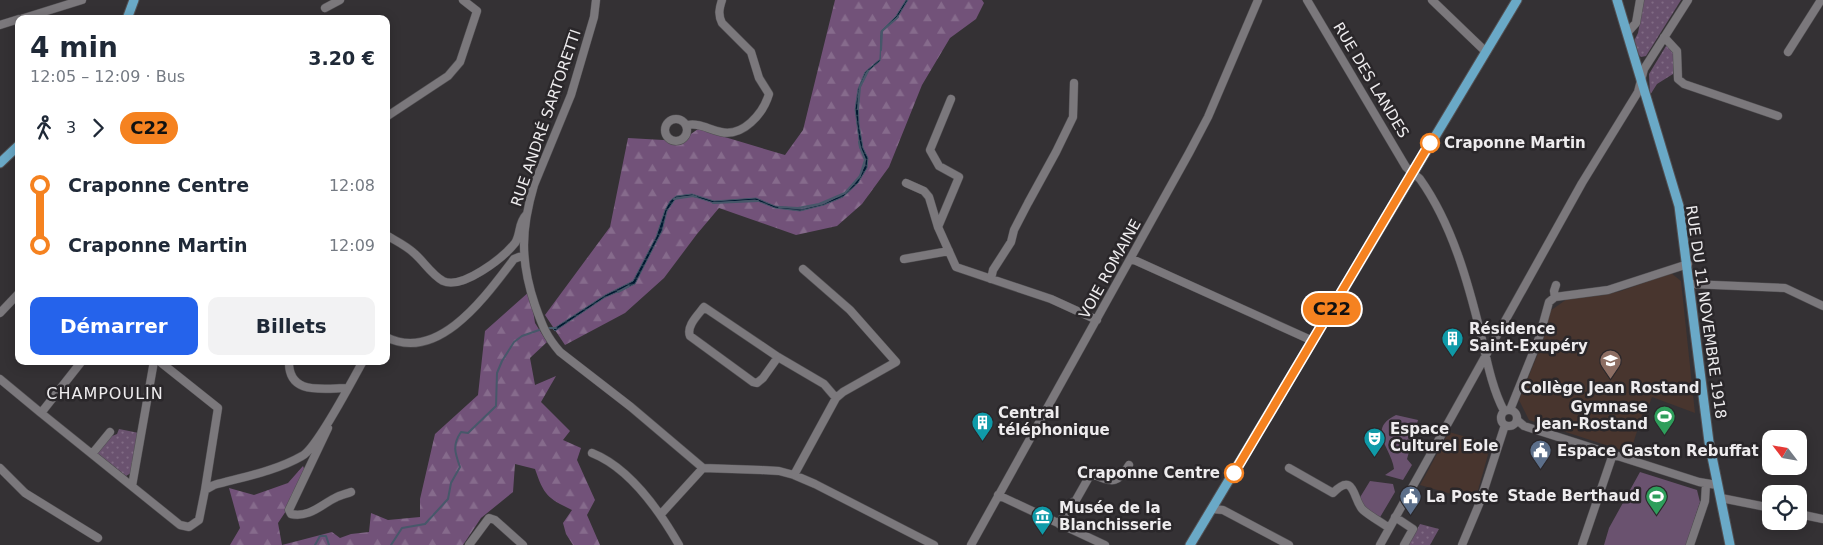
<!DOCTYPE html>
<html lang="fr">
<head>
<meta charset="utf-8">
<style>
	:root { --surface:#fff; --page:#f2f2f3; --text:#1f2937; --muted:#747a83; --accent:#2563eb }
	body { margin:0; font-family:"DejaVu Sans",sans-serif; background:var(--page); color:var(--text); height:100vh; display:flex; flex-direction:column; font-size:19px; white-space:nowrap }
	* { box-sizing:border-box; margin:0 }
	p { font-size:16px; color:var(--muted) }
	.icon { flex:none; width:28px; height:28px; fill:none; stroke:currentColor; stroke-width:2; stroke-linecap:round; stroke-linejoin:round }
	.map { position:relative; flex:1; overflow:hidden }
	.side { position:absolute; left:15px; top:15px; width:375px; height:350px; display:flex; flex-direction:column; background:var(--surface); border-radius:10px; box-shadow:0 2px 12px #0003 }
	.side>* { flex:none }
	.badge { padding:0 10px; border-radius:16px; font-size:18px; line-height:32px }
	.needle { width:32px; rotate:301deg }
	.buttons { position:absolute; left:1762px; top:430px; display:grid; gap:10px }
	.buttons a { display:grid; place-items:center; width:45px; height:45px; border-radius:10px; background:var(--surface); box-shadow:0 2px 12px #0003; font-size:25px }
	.map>.badge { position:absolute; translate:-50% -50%; box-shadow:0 0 0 2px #fff }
	.legs { display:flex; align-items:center; gap:8px; height:55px; padding:0 15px; font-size:16px }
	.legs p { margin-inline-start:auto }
	.overview { display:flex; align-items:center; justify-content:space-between; height:85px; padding:0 15px }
	h1 { font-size:28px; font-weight:700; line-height:38px }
	.button { display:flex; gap:10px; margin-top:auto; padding:10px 15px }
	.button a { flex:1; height:58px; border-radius:10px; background:var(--accent); color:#fff; font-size:20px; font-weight:700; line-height:58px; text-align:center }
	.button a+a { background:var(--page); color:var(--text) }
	ul { padding:0 15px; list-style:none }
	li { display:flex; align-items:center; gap:18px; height:60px; font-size:19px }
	li i { display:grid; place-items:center; width:8px; height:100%; margin:0 6px; background:currentColor }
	li i::after { content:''; width:12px; height:12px; margin:-6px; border:4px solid; border-radius:50%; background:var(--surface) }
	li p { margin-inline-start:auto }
	li:first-child i { background:linear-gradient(#0000 50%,currentColor 0) }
	li:last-child i { background:linear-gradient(currentColor 50%,#0000 0) }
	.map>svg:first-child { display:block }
</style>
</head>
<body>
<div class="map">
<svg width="1823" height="545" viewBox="0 0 1823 545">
	<defs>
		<pattern id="forest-firs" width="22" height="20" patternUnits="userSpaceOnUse" patternTransform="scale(1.25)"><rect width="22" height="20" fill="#725279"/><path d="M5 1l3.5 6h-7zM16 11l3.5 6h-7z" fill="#866b8c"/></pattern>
		<pattern id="park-dots" width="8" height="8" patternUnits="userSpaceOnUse" patternTransform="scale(1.25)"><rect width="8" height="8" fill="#6a526f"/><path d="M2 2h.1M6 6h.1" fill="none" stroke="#806b84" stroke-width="1.8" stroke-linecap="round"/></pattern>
		<pattern id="water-rules" width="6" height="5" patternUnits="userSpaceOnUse" patternTransform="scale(1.25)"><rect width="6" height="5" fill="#001931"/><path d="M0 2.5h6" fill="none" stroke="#263b4f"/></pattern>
	</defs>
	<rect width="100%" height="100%" fill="#343134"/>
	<path fill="#48352e" d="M1671 273 1681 281 1695 413 1652 397 1645 416H1642L1630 453 1529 420 1519 400 1541 346 1550 311 1567 299 1604 295 1621 291Z
		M1449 432 1491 444 1475 501 1420 485Z"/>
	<path fill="#6a526f" d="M1396 415 1418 420 1407 459 1412 465 1403 480 1385 475 1394 469C1392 449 1366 429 1396 415Z
		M1640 472 1697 490 1700 502 1686 545H1604L1609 528Z
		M1370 481 1393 484 1395 492 1379 519 1365 507 1359 499Z"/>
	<path fill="url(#forest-firs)" d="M835 0H982L984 3 976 19 950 38 922 85 889 167 862 204 837 226 796 235 719 208 697 234 664 278 625 313 565 345 545 315 610 227 628 138 681 141 698 129 785 155 803 130Z
		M530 291 535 323 547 342 530 358 535 385 556 376 541 402 570 431 563 440 581 448 577 460 595 500 587 515 600 545H573L566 534 563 523 572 510C547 498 544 495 535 469L515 464 513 492 481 518 463 545H230L240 528 229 488 254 495 288 483 303 466 308 478 278 523 282 545 332 532 340 538 351 534 369 532 371 513 388 520 420 517V499L435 434 478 395 485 331Z"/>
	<path fill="url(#park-dots)" d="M1644 0H1681L1646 56 1641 57 1638 54 1634 41 1638 33Z
		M1666 46H1668L1674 52 1673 74 1657 84 1650 95 1649 74Z
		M119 429 139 433 131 473 126 476 97 453 107 438 117 434Z
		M1420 524 1439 529 1430 545H1408Z"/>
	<path fill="url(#water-rules)" stroke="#47586a" d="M906 0H908L897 18 882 31 880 61 866 73 860 87 858 97 859 124 863 148 868 158 867 168 858 183 843 197 824 205 800 211 775 208 755 200 714 203 692 196 676 198 667 211 662 231 635 284 604 298 555 331 553 329 605 295 633 281 656 237 665 210 670 201 676 196 692 194 714 201 756 198 775 206 802 209 823 204 845 193 859 177 865 165V158L860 148 855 109 858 89 865 72 880 59 881 31 896 16Z"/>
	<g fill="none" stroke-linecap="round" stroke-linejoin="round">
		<path stroke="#47586a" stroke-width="2" d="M881 50 882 31 898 17
			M858 109 860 87 868 71
			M674 199 693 196 696 197
			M713 203 758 201
			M779 207 798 208 819 204 845 193 860 176 865 160 860 147 859 142
			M618 292 629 286
			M546 328H556
			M315 545 320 536H326L329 545
			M391 545 402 528 425 524 448 499 451 483 460 467C455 453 452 445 461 432L468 433 496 406 497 373 502 361 514 342 522 336 542 329"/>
		<defs>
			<path id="minor" d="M596 0 594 17 571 95 534 185C521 229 520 261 535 305 542 325 546 336 560 352L631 407 703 468
				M1307 0 1406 167C1410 171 1416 175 1420 179 1452 224 1468 282 1481 335 1487 361 1492 388 1504 411
				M1432 0 1486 52
				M325 8 340 0
				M21 19 82 0
				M0 25 19 19
				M1627 33 1636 23 1640 0
				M1664 37 1677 51 1678 79 1684 84 1778 116
				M1788 52 1821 0
				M386 117 448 76 460 62 477 11 463 0
				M665 130a11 11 0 1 1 22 0a11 11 0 1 1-22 0Z
				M687 125C701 123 707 129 721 132 743 137 763 114 769 94L759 78 751 52 722 23C718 15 719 9 722 0
				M906 183 924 191 929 197 938 227 956 267 1051 299 1097 320
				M938 227 959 177 939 166 930 150 951 99
				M386 235C396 241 407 246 415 254 424 262 432 275 443 281 462 290 503 258 515 243 521 234 518 223 526 215
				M904 259 949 251
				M1132 259 1313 341
				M991 279 993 270 1011 242 1014 230 1028 203 1056 152 1073 117 1074 83
				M1690 284 1785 288 1823 306
				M1555 297 1554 291 1556 285
				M0 313 19 293
				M386 337C439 364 487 294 514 259L524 255
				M778 357 763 378 757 383 753 382 690 336C686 326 698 315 704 307L778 357 824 384 836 398
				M82 361 41 413 180 525 189 527 199 520 205 490 214 485C243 477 276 471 302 456 317 448 353 379 363 361
				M159 361 218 408 205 490
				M289 361C288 396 323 388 348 388
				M0 379 41 413
				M1501 418a8 8 0 1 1 16 0a8 8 0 1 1-16 0Z
				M1510 410 1539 338 1549 302 1555 297 1608 290 1688 264
				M1517 420 1524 426 1699 482 1717 485
				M328 428 289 510 291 514C309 518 321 505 335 498 340 495 346 494 351 492
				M592 453C630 468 659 510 679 545
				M92 454 110 432
				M0 468 25 493 98 538
				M703 468 761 470 779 471 794 475 815 484 934 545
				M1289 468 1333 493C1355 470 1353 501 1363 510 1371 517 1381 522 1389 528
				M794 475 836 398 843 392 896 362 850 310 803 269
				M132 486 154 361
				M998 495 1105 545
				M1721 498 1771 508
				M1212 509 1223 510 1289 545
				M661 514 703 468
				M1799 514 1823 519
				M1395 517 1413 529 1404 545
				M1059 524 1071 503 1076 500 1089 477 1095 475C1113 484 1119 482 1129 465
				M469 545 489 518 495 520 523 545
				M971 545 1189 153 1208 117 1258 0
				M1380 545 1582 183 1638 92 1644 69 1688 0
				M1462 545 1480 502 1505 425
				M1582 545 1613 454
				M1690 545 1705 501 1706 484"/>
			<path id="major" d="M1617 0 1679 206 1709 442 1730 545
				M127 19 134 0
				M0 163 19 145
				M1190 545 1517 0"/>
		</defs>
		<use href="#minor" stroke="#525053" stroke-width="9"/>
		<use href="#major" stroke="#525053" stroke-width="11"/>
		<use href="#minor" stroke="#7b787c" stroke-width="8"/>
		<use href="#major" stroke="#6aa9c7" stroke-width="9"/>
	</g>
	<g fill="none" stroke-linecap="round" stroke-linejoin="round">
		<defs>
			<path id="line-1" d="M1234 473 1430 143"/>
		</defs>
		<use href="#line-1" stroke="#fff" stroke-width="11"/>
		<use href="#line-1" stroke="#f58220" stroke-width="8"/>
	</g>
	<defs>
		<symbol id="building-pin" viewBox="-11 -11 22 30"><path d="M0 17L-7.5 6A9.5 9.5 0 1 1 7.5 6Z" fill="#0f9aa8" stroke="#2a272a"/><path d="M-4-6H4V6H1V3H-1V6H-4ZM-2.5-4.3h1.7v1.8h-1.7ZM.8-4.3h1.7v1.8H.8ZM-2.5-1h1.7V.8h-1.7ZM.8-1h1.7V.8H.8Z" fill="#fff"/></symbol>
		<symbol id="school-pin" viewBox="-11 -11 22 30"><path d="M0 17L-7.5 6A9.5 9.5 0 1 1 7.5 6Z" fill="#8d6e63" stroke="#2a272a"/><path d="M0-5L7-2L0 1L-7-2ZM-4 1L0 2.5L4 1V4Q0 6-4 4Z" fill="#fff"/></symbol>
		<symbol id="stadium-pin" viewBox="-11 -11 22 30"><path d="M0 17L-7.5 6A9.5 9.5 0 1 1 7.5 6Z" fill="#2e9e5b" stroke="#2a272a"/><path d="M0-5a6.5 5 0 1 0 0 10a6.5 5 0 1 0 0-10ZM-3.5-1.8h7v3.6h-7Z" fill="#fff"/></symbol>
		<symbol id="theatre-pin" viewBox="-11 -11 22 30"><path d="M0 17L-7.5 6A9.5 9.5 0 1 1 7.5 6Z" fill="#0f9aa8" stroke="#2a272a"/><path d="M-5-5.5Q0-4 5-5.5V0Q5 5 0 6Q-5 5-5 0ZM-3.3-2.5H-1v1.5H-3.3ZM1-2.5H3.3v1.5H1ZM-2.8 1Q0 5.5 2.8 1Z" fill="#fff"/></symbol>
		<symbol id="civic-pin" viewBox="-11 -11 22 30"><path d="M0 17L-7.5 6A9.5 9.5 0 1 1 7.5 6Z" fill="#5c6f8a" stroke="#2a272a"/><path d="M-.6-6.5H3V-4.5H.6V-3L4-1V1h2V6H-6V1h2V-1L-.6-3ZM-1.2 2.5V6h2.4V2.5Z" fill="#fff"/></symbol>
		<symbol id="museum-pin" viewBox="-11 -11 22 30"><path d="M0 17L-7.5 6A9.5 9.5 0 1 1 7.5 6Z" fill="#0f9aa8" stroke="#2a272a"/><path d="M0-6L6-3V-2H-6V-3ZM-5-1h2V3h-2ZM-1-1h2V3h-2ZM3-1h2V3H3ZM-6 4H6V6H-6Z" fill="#fff"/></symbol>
	</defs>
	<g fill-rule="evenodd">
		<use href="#building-pin" x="1440" y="326" width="25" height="34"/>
		<use href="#school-pin" x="1598" y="348" width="25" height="34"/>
		<use href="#stadium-pin" x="1652" y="404" width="25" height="34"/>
		<use href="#building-pin" x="970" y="410" width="25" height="34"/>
		<use href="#theatre-pin" x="1362" y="426" width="25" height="34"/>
		<use href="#civic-pin" x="1528" y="438" width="25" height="34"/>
		<use href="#stadium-pin" x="1644" y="484" width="25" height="34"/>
		<use href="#civic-pin" x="1398" y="484" width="25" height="34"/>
		<use href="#museum-pin" x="1030" y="504" width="25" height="34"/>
	</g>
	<g fill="#fff" stroke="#f58220" stroke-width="2.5">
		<circle cx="1430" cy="143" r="9"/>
		<circle cx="1234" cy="473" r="9"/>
	</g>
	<g text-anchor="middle" stroke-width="5" stroke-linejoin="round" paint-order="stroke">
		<g font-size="15" fill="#eeecee" stroke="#2a272a">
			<text transform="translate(1371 80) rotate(59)" y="5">RUE DES LANDES</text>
			<text transform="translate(546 118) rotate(-71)" y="5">RUE ANDRÉ SARTORETTI</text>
			<text transform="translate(1110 269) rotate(-61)" y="5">VOIE ROMAINE</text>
			<text transform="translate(1706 312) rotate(82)" y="5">RUE DU 11 NOVEMBRE 1918</text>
		</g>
		<g font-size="15" font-weight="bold" fill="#eeecee" stroke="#2a272a" text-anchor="start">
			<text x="1444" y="148">Craponne Martin</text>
			<text x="1220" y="478" text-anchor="end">Craponne Centre</text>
		</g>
		<g font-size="15" font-weight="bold" fill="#eeecee" stroke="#2a272a" text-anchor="start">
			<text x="1469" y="334">Résidence<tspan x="1469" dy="17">Saint-Exupéry</tspan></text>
			<text x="1610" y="393" text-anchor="middle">Collège Jean Rostand</text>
			<text x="1648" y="412" text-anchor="end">Gymnase<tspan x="1648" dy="17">Jean-Rostand</tspan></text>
			<text x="998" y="418">Central<tspan x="998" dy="17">téléphonique</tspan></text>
			<text x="1390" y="434">Espace<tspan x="1390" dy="17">Culturel Eole</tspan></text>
			<text x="1557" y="456">Espace Gaston Rebuffat</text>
			<text x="1640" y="501" text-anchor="end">Stade Berthaud</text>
			<text x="1426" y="502">La Poste</text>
			<text x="1059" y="513">Musée de la<tspan x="1059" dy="17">Blanchisserie</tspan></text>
		</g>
		<g font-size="16" letter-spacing="1" fill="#eeecee" stroke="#2a272a">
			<text x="105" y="399">CHAMPOULIN</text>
		</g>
	</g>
</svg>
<div class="buttons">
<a><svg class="needle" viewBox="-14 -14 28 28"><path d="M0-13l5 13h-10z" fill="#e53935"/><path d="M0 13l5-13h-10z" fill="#747a83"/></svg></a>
<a><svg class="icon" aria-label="locate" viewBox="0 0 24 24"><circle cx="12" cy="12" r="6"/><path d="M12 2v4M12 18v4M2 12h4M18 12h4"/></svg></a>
</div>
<b class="badge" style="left:1332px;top:309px;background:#f58220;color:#111">C22</b>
<section class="side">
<div class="overview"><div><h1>4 min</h1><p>12:05 – 12:09 · Bus</p></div><b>3.20 €</b></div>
<div class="legs"><svg class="icon" aria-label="walk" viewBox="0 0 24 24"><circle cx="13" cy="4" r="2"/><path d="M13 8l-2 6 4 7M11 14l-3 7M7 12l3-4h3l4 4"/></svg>3<svg class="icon" aria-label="forward" viewBox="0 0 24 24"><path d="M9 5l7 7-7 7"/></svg><b class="badge" style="background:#f58220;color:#111">C22</b></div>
<ul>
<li><i style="color:#f58220"></i><b>Craponne Centre</b><p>12:08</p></li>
<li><i style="color:#f58220"></i><b>Craponne Martin</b><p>12:09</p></li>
</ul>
<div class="button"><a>Démarrer</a><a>Billets</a></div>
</section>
</div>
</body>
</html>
